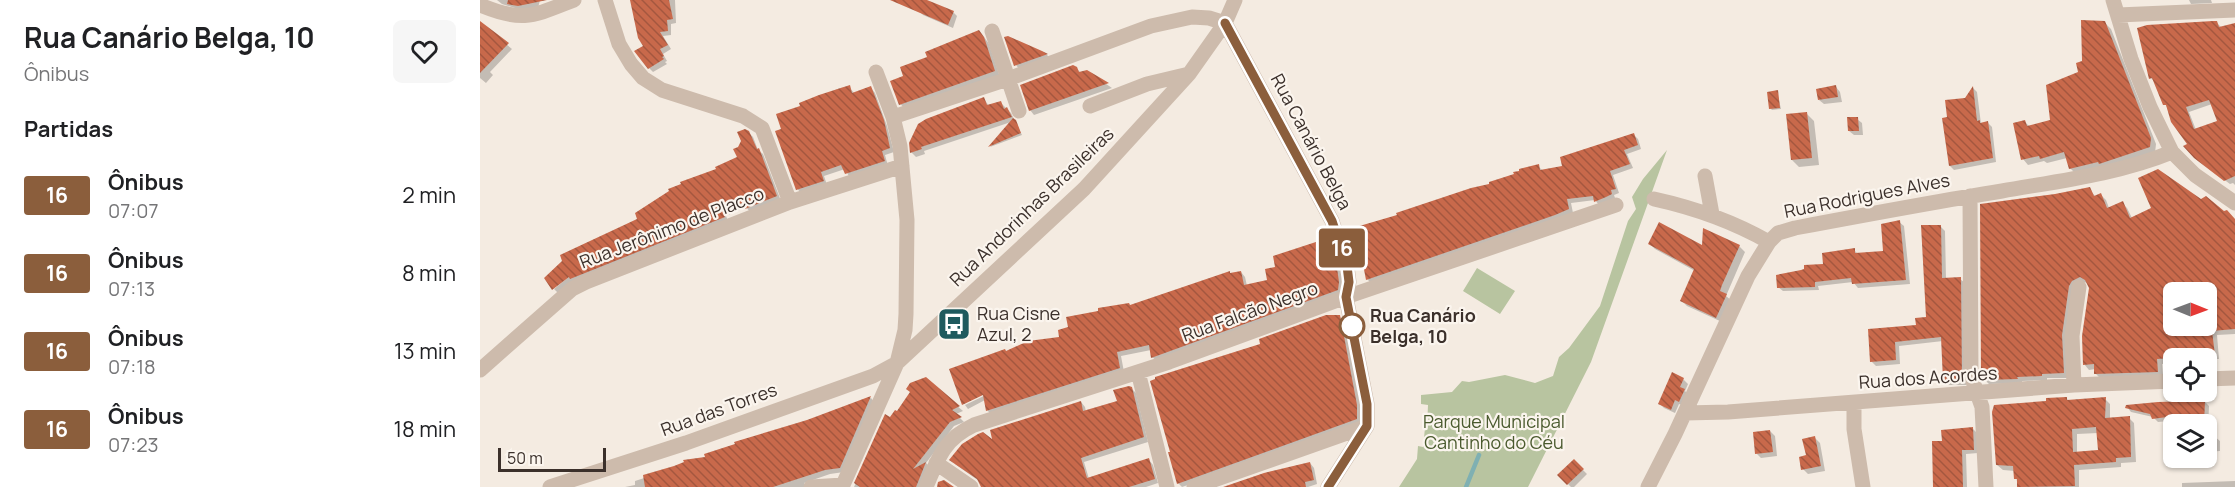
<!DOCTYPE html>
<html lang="pt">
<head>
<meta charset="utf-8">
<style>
	:root { --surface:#fff; --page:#f6f6f6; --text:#202124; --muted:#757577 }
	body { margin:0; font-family:Manrope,sans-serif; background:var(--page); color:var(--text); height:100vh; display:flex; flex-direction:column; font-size:22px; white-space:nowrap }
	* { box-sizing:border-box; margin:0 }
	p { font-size:20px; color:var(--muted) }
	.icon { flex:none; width:33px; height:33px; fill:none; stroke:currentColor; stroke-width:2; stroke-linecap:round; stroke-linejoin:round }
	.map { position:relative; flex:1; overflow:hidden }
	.sheet { display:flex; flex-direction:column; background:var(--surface); width:480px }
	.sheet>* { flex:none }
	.badge { padding:0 12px; border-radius:4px; font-size:21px; line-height:39px }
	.needle { width:39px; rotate:91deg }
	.fabs { position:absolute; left:1683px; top:282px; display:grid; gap:12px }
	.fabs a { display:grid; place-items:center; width:54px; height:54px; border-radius:9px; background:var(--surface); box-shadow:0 2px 4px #0004; font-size:30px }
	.scale { position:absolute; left:18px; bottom:15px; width:108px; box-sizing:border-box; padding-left:6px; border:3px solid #3b302b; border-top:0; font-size:16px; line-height:21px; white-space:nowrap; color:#3b302b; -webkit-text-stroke:4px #fbf5ee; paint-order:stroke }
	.map>.badge { position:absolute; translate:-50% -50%; box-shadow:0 0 0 3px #fff }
	h2 { padding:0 24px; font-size:22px; line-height:54px }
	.round { display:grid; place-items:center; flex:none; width:63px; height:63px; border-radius:9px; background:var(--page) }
	.headline { display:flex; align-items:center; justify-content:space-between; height:102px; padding:0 24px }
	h1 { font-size:28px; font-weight:700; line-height:45px }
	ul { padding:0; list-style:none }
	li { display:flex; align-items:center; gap:18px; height:78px; padding:0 24px }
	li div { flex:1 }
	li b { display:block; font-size:22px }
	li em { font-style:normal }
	li .badge { min-width:66px; font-weight:700; text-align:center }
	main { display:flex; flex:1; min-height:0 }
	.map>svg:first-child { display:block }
</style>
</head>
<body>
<main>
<section class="sheet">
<div class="headline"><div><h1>Rua Canário Belga, 10</h1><p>Ônibus</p></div><a class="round"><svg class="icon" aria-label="heart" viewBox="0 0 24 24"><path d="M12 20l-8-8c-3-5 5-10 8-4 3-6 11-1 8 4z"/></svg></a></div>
<h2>Partidas</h2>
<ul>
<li><span class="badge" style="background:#8b5e3c;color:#fff">16</span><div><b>Ônibus</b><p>07:07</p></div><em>2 min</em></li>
<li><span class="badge" style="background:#8b5e3c;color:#fff">16</span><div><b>Ônibus</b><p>07:13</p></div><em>8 min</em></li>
<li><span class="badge" style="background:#8b5e3c;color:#fff">16</span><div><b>Ônibus</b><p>07:18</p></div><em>13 min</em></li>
<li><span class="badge" style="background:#8b5e3c;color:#fff">16</span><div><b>Ônibus</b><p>07:23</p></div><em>18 min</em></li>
</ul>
</section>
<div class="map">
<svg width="1755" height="487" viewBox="0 0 1755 487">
	<defs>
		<pattern id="building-back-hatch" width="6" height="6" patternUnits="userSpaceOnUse" patternTransform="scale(1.5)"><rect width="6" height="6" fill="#c8694b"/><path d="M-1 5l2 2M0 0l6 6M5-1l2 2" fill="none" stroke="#a4573f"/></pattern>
	</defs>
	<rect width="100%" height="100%" fill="#f4ebe1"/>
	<path fill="#b8c4a0" d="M1187 150 1111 362 1048 487H919L937 459 938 446 943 447 945 428H947L948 405 941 404V395L972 392 982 381 989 382 1025 375 1055 383 1073 376 1079 357 1089 348 1120 306 1148 221 1156 209 1152 197 1163 179Z
		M997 268 1035 291 1020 314 983 291Z"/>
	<path fill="#0003" fill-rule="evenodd" d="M17 0H60L58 8H35L22 4Z
		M151 0H195L196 23 191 24V35L183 36 191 49 183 54 187 61 185 62 187 64 173 72 169 68Z
		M1709 0H1731L1732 3 1711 4Z
		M439 11 473 12 477 16 473 28 443 15Z
		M1625 23 1631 29 1676 144 1675 153 1596 174 1590 168 1587 158 1567 163 1564 161 1548 165 1543 159 1545 122 1550 127 1571 121 1600 73 1603 63Z
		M1737 23 1741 27 1755 26V185L1753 183 1750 184 1720 162 1693 121 1676 83 1671 78ZM1732 104 1738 122 1716 130 1709 112Z
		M7 28 32 49 10 72 13 75 6 83 0 78V48Z
		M504 37 509 44 520 77 426 109 420 104 425 77Z
		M528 37 567 55 571 59 540 70 536 65 526 38Z
		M597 69 601 73 607 71 632 88 554 115 550 110Z
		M369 87 375 94 391 88 395 93 407 126 414 152 405 155 408 166 370 178 365 169 344 176 347 185 322 193 317 189 303 130 322 107 321 104 360 88Z
		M1356 87 1360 92 1362 102 1344 104 1339 100Z
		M1493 88 1497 92 1501 124 1508 123 1512 127 1516 162 1474 170 1470 166 1468 118 1486 99Z
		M1297 92 1301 109 1292 110 1290 108Z
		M504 99 509 106 520 102 531 113 542 135 510 147 531 122 444 151 445 154 436 157 432 153 431 144Z
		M1327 114 1334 121 1339 165 1319 167 1312 160Z
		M1377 119 1382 123 1383 135H1374L1369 131Z
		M268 132 273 137 278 150 283 154 301 201 271 213 266 207 246 216 248 221 78 293 74 289 159 220 259 158V148Z
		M1153 134 1158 139 1161 149 1147 154 1153 168 1133 175 1139 193 1134 195 1135 198 1119 205 1115 200 1091 203 1093 213 891 283 887 279 1011 185 1058 166 1063 171 1084 168Z
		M1609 189 1616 197 1621 195 1626 200 1629 208 1642 203 1647 208 1652 218 1721 201 1755 220V334L1737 335 1739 359 1694 358V363L1682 364 1683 376 1621 379 1616 374 1615 369 1609 370 1604 364 1610 283 1601 282 1588 378H1567V380L1542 381V383L1509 384 1504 379ZM1694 292H1726V326H1694Z
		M1419 222 1424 226 1430 284 1378 288 1373 282 1338 286 1339 290 1303 291 1298 287 1374 250 1379 255 1405 253Z
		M1460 226 1465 231 1466 279H1480L1485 283 1486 385H1469L1465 381 1463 341 1419 346 1420 364 1396 366 1391 361 1389 330 1437 327 1448 318Z
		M842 241 853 250 861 274 862 294 677 361 672 357 671 350 641 356 644 372 512 415 507 410 505 400 488 409 485 405 510 393 509 390 484 404 471 370 581 338 651 307 761 272 765 277 767 286 789 281 796 268Z
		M1169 243 1223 248 1259 246 1265 252 1246 296 1252 301 1242 322 1207 306 1201 300 1215 271 1175 249Z
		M859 316 864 321 881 411V424L702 487 698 483Z
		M446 379 483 411 476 414 484 422 474 426 446 463 450 467 442 487H374L406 416 410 419 417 413Z
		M1203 379 1208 384 1205 391 1209 395 1204 406 1199 404 1195 413 1184 408 1180 404Z
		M651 388 656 393 668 442 604 462 609 479 669 460 673 465 678 483 666 487H502L499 481 475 464 514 443 601 402 605 407 606 412 639 402Z
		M391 398 394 402 364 472 350 474 324 483 327 487H145L155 485V481L226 458Z
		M1587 399 1589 401 1625 399 1630 404V419L1649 418 1654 423 1656 462 1641 463V467L1599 470V487H1538L1535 471 1523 470 1517 465 1567 403ZM1618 433 1620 451 1597 453V434Z
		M1725 402 1729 406 1728 431 1740 441V451L1726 452V424H1694L1693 436 1689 432V421L1678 422 1673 417 1651 412 1647 407Z
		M1493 429 1497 433 1498 453 1486 454 1487 487H1455L1463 443Z
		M1290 431 1295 436 1297 456 1281 458 1276 453Z
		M1335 438 1340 443 1345 471 1328 474 1323 469Z
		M1094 461 1107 474 1094 487H1091L1079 475Z
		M830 463 834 468 837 484 828 487H750Z
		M1755 481V487H1702V483Z"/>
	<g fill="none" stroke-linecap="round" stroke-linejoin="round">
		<path stroke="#7fb0b2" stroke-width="4.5" d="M986 487 999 455"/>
	</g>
	<path fill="url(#building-back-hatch)" fill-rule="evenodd" d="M28 0H67L38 6 27 4Z
		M150 0H189L193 19 187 20 188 31 180 32 188 45 180 49 184 56 182 57 184 59 168 69 154 51 163 46 158 38Z
		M410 0H447L474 11 468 25Z
		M1601 20 1625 21 1671 138 1670 147 1619 164 1618 162 1589 169 1584 152 1560 159 1559 156 1541 160 1533 123 1545 120 1547 126 1570 120 1566 85 1598 72 1596 63 1602 61Z
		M0 21 29 43 0 73Z
		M1733 21H1737L1739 27 1755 23V176L1744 181 1714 158 1703 146 1707 144 1691 122 1686 105H1683L1672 78 1669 79 1657 28 1667 25ZM1729 100 1737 121 1714 129 1706 107Z
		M499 30 504 37 515 71 419 105 410 81 423 76 420 67 447 57 445 52Z
		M528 36 562 51 568 54 534 66 524 37Z
		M593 65 597 67 599 72 607 70 629 83 549 111 540 85Z
		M370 85 372 93 391 86 404 120 410 148 402 151 405 161 365 174 361 165 341 172 344 181 316 190 295 131 301 129 296 114 320 106 319 103 339 95Z
		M1356 85 1358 97 1338 100 1336 89Z
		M1493 86 1497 121 1500 120V123L1508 121 1513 158 1469 166 1462 118 1467 117 1465 100 1485 98Z
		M1298 90 1300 108 1289 109 1287 92Z
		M504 97 507 105 521 101 524 109 527 107 532 117 441 147 442 149 430 153 429 143 438 124 446 119Z
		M1327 112 1332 158 1311 160 1306 114Z
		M1367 117H1378L1379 131H1368Z
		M533 118 536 120 541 133 508 147Z
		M265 129 269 131 277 149 279 148 297 196 265 209 262 203 243 211 245 217 90 279 89 277 72 290 64 278 82 261 80 255 157 219 155 213 189 191 188 189 201 184 200 182 236 169 235 167 257 157 253 149 258 147 261 141 257 132Z
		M1154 133 1158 145 1144 150 1150 164 1130 171 1136 189 1131 190 1132 194 1126 197 1114 202 1113 196 1087 199 1089 209 1075 215 886 280 876 227 917 215 916 213 991 188 1009 184V182L1034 174 1033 172 1039 171V169L1059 164 1060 170 1082 166 1080 157Z
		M1678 169 1721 199 1726 196 1744 211 1747 210 1755 219V329L1732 331 1735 355 1677 359 1678 372 1614 374V364L1603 365 1602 336 1609 288 1605 280 1600 277 1592 281 1589 286 1582 335 1584 373 1562 374V376L1537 377 1538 379 1503 380 1501 374 1500 204 1575 194 1610 187 1614 196 1621 193 1627 208 1643 201 1650 218 1671 208 1658 178ZM1694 292H1726V326H1720V329L1690 331 1688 305H1694Z
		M1420 220 1426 280 1372 284 1371 278 1335 282V287L1297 288 1296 275 1321 270 1324 269V265L1343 264 1342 253 1375 248V253L1403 251 1401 224Z
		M1179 222 1222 245 1223 228 1260 245 1242 285 1240 291 1247 294 1236 318 1200 301 1214 269 1168 244Z
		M1441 225H1461L1462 278 1481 277 1482 381H1463L1461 337 1415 342 1416 360 1390 362 1388 329 1436 325 1435 318 1446 317Z
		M842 240 843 245 849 244 857 268 859 282 858 290 671 358 669 345 637 352 640 368 506 411 503 395 482 405 469 369 525 349 526 351 548 341 579 337 578 330 588 327 586 317 618 311V308L649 303 650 305 750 271V273L761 271 764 285 787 280 785 269 795 267 793 256Z
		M846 315H860L877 405V419L697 484 688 452H690L670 381 675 379V377L780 344 779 339Z
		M1192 372 1204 378 1200 387 1205 389 1199 402 1195 400 1191 410 1178 404Z
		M446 377 480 406 472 410 482 417 470 422 433 469 446 462 436 487H380L374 483 405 414 410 417 415 410 417 411 430 392 426 389 430 383Z
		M649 386 652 387 664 437 601 458 607 478 669 458 675 479 649 487H501L497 479 469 460 482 444 498 434 503 432 512 439 510 430 601 401 603 411 637 401 633 390Z
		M391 396 360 468 345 470 293 487H165L163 475 194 466 204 462 203 460 225 457 224 454 255 444 254 442 327 420Z
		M1587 397V400L1626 397 1625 418 1650 416 1651 457 1636 458V462L1594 465 1595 486 1537 487V479H1534L1533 466 1516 465 1512 412 1514 405 1566 401V398ZM1616 427 1618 450 1593 452 1592 429Z
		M1712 401H1725L1724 424H1687V417L1672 419 1670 414 1645 408 1646 405 1678 402Z
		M1493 427 1494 450H1482L1483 487H1453L1452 441H1462L1461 430Z
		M1290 430 1293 452 1275 454 1273 432Z
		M1335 436 1341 466 1321 470 1319 457 1326 455 1322 439Z
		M1094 459 1104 469 1087 485 1077 475Z
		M830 462 834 480 825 482 826 487H743L784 473Z
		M464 480 474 487H457L458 482Z"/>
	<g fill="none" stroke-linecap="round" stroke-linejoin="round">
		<path stroke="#cdbbac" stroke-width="15" d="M125 0 139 44 151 64 163 78 182 90 263 116 282 128 310 202
			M1633 0 1651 59 1670 107 1692 152 1715 175 1755 203
			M0 5C43 23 53 16 94 0
			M1638 15 1755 10
			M745 23 852 221 867 266 869 282 866 297 887 404V426L848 487
			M512 31 539 111
			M610 106 667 84 709 74
			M413 117 528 79 671 26 712 17 729 18 745 23
			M1225 176 1232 214
			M1490 196 1491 376 1502 407 1506 487
			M1174 199C1215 208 1252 221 1289 242
			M0 370 92 289 106 282 310 202 422 166
			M658 372 687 487
			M1726 379 1755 378
			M1594 385 1592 336 1599 287
			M1374 403V429L1383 487
			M1205 413 1248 412 1594 385 1694 381
			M456 463 491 487
			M70 487 206 443 393 376 417 363 425 330 426 314 427 220 420 146 413 117 396 72
			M331 487 363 485
			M362 487 417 363 604 189 709 74 745 23 755 0
			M446 487C458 458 464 439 494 425L689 362 866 297 1136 205
			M714 487 887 426
			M1168 487 1195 434 1268 276 1289 242 1298 233 1315 228C1384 215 1453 202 1522 191 1579 181 1638 174 1692 152"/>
	</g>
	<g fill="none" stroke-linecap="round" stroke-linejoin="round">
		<defs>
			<path id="line" d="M745 23 852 221 867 266 869 282 866 297 887 404V426L848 487"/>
		</defs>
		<use href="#line" stroke="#fff" stroke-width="14"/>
		<use href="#line" stroke="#8b5e3c" stroke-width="9"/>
	</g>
	<defs>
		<symbol id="bus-square" viewBox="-11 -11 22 22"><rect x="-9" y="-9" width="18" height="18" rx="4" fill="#1f5a5e" stroke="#fbf5ee"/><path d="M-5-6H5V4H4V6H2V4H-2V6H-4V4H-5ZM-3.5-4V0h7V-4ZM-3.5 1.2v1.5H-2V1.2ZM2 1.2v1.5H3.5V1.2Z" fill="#fff"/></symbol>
	</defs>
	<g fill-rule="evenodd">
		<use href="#bus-square" x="455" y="305" width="38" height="38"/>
	</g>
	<circle fill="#fff" stroke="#8b5e3c" stroke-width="3" cx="872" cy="326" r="12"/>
	<g text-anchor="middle" stroke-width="4.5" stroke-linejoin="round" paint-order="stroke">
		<g font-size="18" fill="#3b302b" stroke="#fbf5ee">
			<text transform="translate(831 142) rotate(62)" y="6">Rua Canário Belga</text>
			<text transform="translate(1387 196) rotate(-11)" y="6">Rua Rodrigues Alves</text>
			<text transform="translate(552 207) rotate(-44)" y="6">Rua Andorinhas Brasileiras</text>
			<text transform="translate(192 228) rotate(-21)" y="6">Rua Jerônimo de Placco</text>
			<text transform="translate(770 312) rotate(-20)" y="6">Rua Falcão Negro</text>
			<text transform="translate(1448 378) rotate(-4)" y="6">Rua dos Acordes</text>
			<text transform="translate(239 410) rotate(-20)" y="6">Rua das Torres</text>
		</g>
		<g font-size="18" fill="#3b302b" stroke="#fbf5ee" text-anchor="start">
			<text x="497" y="320">Rua Cisne<tspan x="497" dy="21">Azul, 2</tspan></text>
		</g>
		<g font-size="18" font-weight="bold" fill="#3b302b" stroke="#fbf5ee" text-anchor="start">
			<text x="890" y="322">Rua Canário<tspan x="890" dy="21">Belga, 10</tspan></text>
		</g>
		<g font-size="18" fill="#4a5a2e" stroke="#fbf5ee">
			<text x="1014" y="428">Parque Municipal<tspan x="1014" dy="21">Cantinho do Céu</tspan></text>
		</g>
	</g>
</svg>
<div class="fabs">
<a><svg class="needle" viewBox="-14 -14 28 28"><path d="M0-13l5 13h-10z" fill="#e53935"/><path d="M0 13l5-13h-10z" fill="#757577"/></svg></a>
<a><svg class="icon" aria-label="locate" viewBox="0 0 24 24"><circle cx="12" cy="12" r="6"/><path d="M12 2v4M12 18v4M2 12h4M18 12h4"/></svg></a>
<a><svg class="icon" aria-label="layers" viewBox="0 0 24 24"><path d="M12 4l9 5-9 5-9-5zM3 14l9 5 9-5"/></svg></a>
</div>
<div class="scale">50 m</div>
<b class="badge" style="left:862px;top:248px;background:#8b5e3c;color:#fff">16</b>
</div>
</main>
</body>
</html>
